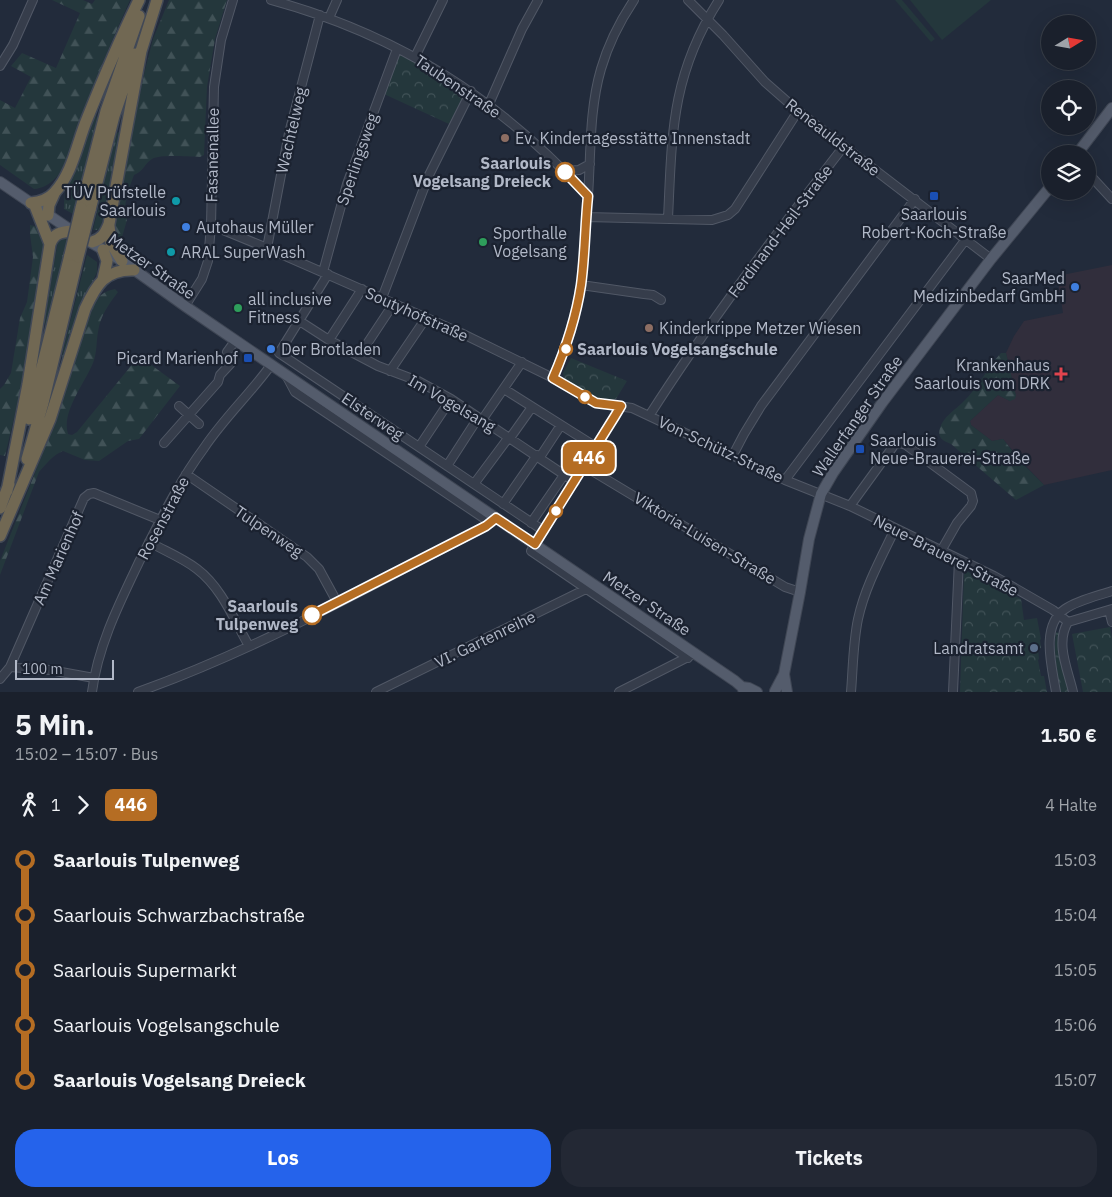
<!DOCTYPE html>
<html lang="de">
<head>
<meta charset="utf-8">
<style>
	:root { --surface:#1a202c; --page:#232834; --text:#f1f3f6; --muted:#9fa3a9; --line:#383e48; --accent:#2563eb }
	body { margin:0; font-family:"IBM Plex Sans",sans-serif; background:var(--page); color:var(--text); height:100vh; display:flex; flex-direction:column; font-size:19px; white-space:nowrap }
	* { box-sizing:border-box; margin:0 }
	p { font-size:16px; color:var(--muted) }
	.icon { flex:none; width:28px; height:28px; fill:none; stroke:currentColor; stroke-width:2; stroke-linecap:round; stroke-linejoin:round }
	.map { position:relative; height:692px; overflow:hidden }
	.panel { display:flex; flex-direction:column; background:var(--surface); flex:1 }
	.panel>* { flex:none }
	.badge { padding:0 10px; border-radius:8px; font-size:18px; line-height:32px }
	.needle { width:32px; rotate:79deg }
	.controls { position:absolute; left:1041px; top:15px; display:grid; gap:10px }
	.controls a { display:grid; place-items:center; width:55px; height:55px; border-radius:50%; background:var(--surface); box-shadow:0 5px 20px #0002,0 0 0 1px var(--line); font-size:25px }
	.scale { position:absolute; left:15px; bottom:12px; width:99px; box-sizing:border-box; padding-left:5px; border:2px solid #b1b8c7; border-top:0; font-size:14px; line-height:18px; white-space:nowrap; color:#b1b8c7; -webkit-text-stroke:4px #1b2230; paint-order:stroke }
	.map>.badge { position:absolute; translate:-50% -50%; box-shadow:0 0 0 2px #fff }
	.legs { display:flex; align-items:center; gap:8px; height:55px; padding:0 15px; font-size:16px }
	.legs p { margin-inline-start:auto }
	.summary { display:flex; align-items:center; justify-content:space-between; height:85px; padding:0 15px }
	h1 { font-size:28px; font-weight:700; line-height:38px }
	.primary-button { display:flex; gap:10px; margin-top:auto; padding:10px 15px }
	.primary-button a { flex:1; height:58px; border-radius:20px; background:var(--accent); color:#fff; font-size:20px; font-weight:700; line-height:58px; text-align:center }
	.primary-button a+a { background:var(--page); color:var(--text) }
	ul { padding:0 15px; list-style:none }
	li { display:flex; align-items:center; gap:18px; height:55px; font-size:19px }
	li i { display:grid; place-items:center; width:8px; height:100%; margin:0 6px; background:currentColor }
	li i::after { content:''; width:12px; height:12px; margin:-6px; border:4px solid; border-radius:50%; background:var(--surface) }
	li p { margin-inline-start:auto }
	li:first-child i { background:linear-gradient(#0000 50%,currentColor 0) }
	li:last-child i { background:linear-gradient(currentColor 50%,#0000 0) }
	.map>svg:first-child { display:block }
</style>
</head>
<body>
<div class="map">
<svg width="1112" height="692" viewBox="0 0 1112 692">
	<defs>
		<pattern id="grass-tufts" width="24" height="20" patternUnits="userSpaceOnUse" patternTransform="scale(1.25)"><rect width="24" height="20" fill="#24373c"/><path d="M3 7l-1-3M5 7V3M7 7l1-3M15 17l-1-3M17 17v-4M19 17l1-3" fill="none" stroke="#415257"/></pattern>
		<pattern id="forest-firs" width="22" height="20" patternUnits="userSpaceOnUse" patternTransform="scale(1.25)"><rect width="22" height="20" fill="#24373c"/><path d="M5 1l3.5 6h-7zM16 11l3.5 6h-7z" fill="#415257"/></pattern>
		<pattern id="park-crowns" width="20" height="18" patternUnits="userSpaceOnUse" patternTransform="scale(1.25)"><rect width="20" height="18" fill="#24373c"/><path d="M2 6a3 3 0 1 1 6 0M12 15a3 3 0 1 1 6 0" fill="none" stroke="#415257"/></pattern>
	</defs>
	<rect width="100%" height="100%" fill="#222b3b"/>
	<path fill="#312e3c" d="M1112 265V470L1044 485 1021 461 1003 439 992 441 971 425 970 421 998 395 1010 401 1016 396 1006 353 1014 336 1024 321 1063 313 1057 276Z"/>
	<path fill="url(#grass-tufts)" d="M94 114H96L97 119 73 214 64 209C63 182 84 140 94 114Z
		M118 132 122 134 101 226 99 230H93L115 136Z
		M63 238 67 240 47 324 46 325 44 323 58 241Z
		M87 255 97 262V272L83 302 61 365 63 350Z"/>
	<path fill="url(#forest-firs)" d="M52 0H83L92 4 95 0H130C117 29 104 59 93 88 84 112 78 138 67 161 60 175 49 188 34 189L0 165V100L15 108 31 77 11 66 22 53 56 68 80 13Z
		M169 0H227L215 39 207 87 204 155 200 157C188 157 162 154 152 159 145 163 143 172 134 175L128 191 124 211 127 220 120 244 117 240 115 232 121 182 145 70 153 39Z
		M30 225 35 226C42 233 44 240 45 250L30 350 5 456 0 455V389L4 385 11 373 20 318 27 302 33 257 30 234Z
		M115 289 118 292C109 304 100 316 98 332 96 343 97 353 93 363 85 383 61 412 68 434L72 435 77 432 139 356 180 386 139 439 128 441 99 461 85 460 63 451C53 455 46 464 39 472L0 575V561L56 420 93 304C99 296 104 291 115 289Z
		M1001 353H1006L1016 396 1015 399 1010 401 998 395 970 421 971 425 992 441 1003 439 1021 462 1044 485 1016 500 951 444C943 441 937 438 940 428 943 417 955 410 963 402 978 388 987 368 1001 353Z"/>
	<path fill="url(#park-crowns)" d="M399 55 415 62 465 93 449 124 384 94Z
		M571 358 627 381 616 399C591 402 583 391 564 378L563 373Z
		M966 571 1021 599 1024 620 1037 618 1041 639 1040 640 1041 648 1038 649 1039 659 1038 660 1041 676H1044L1047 692H960L964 573Z
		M1110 627 1112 637V692H1083L1072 634Z
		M1056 632 1059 633V654L1070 692H1060C1057 672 1053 653 1056 632Z"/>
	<path fill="#24373c" d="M895 0H902L935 39 931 42Z
		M910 0H991L942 40Z"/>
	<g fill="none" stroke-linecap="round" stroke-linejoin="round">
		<defs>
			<path id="minor" d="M271 0C399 35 499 99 588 196 585 225 585 256 581 285 576 318 566 348 553 378
				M688 0 723 35 765 82 798 111 991 259
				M329 18 337 0
				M415 57 443 0
				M0 66 13 45 33 0
				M489 104 522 29 538 0
				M565 171 579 170 590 164
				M1088 173 1112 199
				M588 196C591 154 589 110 601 69 608 45 620 21 634 0
				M586 217 712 220 728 215 735 209 798 111
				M668 219C672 134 671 75 719 0
				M211 225 267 248 461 333 553 378 596 403 632 408 785 480 850 506 994 576 1053 610 1068 622
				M267 248 289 133 320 15
				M323 272 347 184 397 49
				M328 274 279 353 544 531
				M581 285 644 294 653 295 661 300
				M382 298 429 175 471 91
				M185 306 202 279 208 261 211 225 214 87 221 40 233 0
				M298 320 329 340 359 356 378 366 418 381 451 399 575 482
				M329 340 362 289
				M359 356 394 303
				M390 371 426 318
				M287 377 295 392 491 523
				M504 389 596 447
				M179 406 199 424
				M621 406 531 551 688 658
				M649 416C709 322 776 234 844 146
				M482 420 522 362
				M510 438 532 407
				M164 443 218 382 220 375 233 361 227 352 235 341
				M419 447 451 399
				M733 455 744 434 761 406 915 199
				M540 457 561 425
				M447 466 478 418
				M584 466 785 587 800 592
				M186 474 307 557 319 569 337 602
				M785 480 966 239
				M474 484 509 437
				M503 504 537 455
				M850 506 895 444 900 443 906 445 971 493 973 501 971 506 957 523 941 551
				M531 523 564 475
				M149 542C165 551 183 558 197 569 222 588 234 620 249 646
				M1109 610 1112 622
				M1068 622C1055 643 1068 670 1073 692
				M1068 622 1112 609
				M10 667 50 670 94 678
				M0 679 10 667 84 498 89 494 94 493 160 520
				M92 692C98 645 120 602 140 560 160 521 178 483 204 448 224 418 250 394 271 365
				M138 692C259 649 372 585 486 526L496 518
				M376 692 590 587
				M619 692 690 656
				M851 692C853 668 853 643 858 619 865 587 881 558 895 529
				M953 692 959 560
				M1056 692C1052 667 1040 626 1065 609 1078 600 1097 596 1112 591"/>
			<path id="major" d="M1077 154 1112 108
				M0 182 72 231 122 261 185 306 735 681 742 687 744 692
				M784 674 787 692
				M742 687 749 688 757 692
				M775 691 784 674 800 592 809 539 821 494 833 473 882 403 991 259 1050 187"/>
			<path id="highway" d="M31 203C40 202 49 199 55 192 73 172 77 143 87 119 103 79 120 39 139 0
				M35 206 50 244
				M81 208 106 111 139 16
				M90 210 114 116 135 54
				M48 215 49 205 54 194
				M109 226 111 243 122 261
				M92 242C102 239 105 234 109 224L141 51 157 0
				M103 279 107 261 103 250
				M29 419 70 255
				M27 459 43 403 78 257
				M7 491 28 384 50 244C54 233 61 232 72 231
				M0 508 9 484
				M0 536 50 419 85 309C96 285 105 269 134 270"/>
		</defs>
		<use href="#minor" stroke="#515866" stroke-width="10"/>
		<use href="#major" stroke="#3f4654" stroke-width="12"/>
		<use href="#highway" stroke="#414856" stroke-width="14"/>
		<use href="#minor" stroke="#363d4b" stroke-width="8"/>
		<use href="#major" stroke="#545c6c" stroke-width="10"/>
		<use href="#highway" stroke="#716853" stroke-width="11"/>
		<defs>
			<path id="highway-bridge" d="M70 255 81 208
				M78 257 90 210"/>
		</defs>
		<use href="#highway-bridge" stroke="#414856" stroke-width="14" stroke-linecap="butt"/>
		<use href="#highway-bridge" stroke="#716853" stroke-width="11"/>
	</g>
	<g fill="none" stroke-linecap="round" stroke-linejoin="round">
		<defs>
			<path id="line-1" d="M312 615 486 526 496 518 535 544 615 416 621 406 596 403 553 378C566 348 576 318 581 285 585 256 585 225 588 196L565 172"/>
		</defs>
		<use href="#line-1" stroke="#fff" stroke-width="11"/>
		<use href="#line-1" stroke="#b56d23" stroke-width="8"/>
	</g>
	<g fill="#8d6e63" stroke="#1b2230" stroke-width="2">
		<circle cx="505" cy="138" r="5"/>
		<circle cx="649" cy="328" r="5"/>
	</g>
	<g fill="#fff" stroke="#b56d23" stroke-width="2.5">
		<circle cx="565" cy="172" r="9"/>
		<circle cx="566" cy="349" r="6"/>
		<circle cx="585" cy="397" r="6"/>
		<circle cx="556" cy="511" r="6"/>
		<circle cx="312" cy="615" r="9"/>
	</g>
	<g fill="#1a4fb4" stroke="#1b2230" stroke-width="2">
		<rect x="929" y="191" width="10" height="10" rx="2.5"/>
		<rect x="243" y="353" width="10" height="10" rx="2.5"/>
		<rect x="855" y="444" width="10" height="10" rx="2.5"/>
	</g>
	<g fill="#0f9aa8" stroke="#1b2230" stroke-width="2">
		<circle cx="176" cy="201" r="5"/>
		<circle cx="171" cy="252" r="5"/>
	</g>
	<g fill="#3f7fe0" stroke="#1b2230" stroke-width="2">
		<circle cx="186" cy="227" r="5"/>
		<circle cx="1075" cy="287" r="5"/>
		<circle cx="271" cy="349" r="5"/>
	</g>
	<g fill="#2e9e5b" stroke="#1b2230" stroke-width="2">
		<circle cx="483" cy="242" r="5"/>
		<circle cx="238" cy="308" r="5"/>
	</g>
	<path fill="#e0444e" stroke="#1b2230" stroke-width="2" d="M1058.5 366.5h5v5h5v5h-5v5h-5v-5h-5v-5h5z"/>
	<circle fill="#5c6f8a" stroke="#1b2230" stroke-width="2" cx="1034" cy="648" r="5"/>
	<g text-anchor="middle" stroke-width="4.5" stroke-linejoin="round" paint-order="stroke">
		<g font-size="16" fill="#b1b8c7" stroke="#1b2230">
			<text transform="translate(458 86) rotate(34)" y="6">Taubenstraße</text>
			<text transform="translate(291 130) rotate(-77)" y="6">Wachtelweg</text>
			<text transform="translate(833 137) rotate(38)" y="6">Reneauldstraße</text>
			<text transform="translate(212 155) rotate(-89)" y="6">Fasanenallee</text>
			<text transform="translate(357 159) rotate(-71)" y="6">Sperlingsweg</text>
			<text transform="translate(780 231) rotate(-53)" y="6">Ferdinand-Heil-Straße</text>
			<text transform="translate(152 266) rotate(35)" y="6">Metzer Straße</text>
			<text transform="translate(417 314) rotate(24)" y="6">Soutyhofstraße</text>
			<text transform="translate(452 403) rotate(30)" y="6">Im Vogelsang</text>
			<text transform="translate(373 416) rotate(34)" y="6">Elsterweg</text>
			<text transform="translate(857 416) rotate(-55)" y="6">Wallerfanger Straße</text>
			<text transform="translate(721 449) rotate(25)" y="6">Von-Schütz-Straße</text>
			<text transform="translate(163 518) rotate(-62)" y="6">Rosenstraße</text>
			<text transform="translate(269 531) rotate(34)" y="6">Tulpenweg</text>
			<text transform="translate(705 538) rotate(31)" y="6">Viktoria-Luisen-Straße</text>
			<text transform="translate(946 555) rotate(27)" y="6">Neue-Brauerei-Straße</text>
			<text transform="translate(58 558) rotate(-66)" y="6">Am Marienhof</text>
			<text transform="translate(647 603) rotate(34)" y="6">Metzer Straße</text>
			<text transform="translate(485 639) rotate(-26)" y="6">VI. Gartenreihe</text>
		</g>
		<g font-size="16" fill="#b1b8c7" stroke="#1b2230" text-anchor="start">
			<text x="515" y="144">Ev. Kindertagesstätte Innenstadt</text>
			<text x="166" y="198" text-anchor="end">TÜV Prüfstelle<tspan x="166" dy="18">Saarlouis</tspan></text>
			<text x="934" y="220" text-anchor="middle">Saarlouis<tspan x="934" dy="18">Robert-Koch-Straße</tspan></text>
			<text x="196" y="233">Autohaus Müller</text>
			<text x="493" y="239">Sporthalle<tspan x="493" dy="18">Vogelsang</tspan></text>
			<text x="181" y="258">ARAL SuperWash</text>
			<text x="1065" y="284" text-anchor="end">SaarMed<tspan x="1065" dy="18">Medizinbedarf GmbH</tspan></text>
			<text x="248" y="305">all inclusive<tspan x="248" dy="18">Fitness</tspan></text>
			<text x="659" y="334">Kinderkrippe Metzer Wiesen</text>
			<text x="281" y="355">Der Brotladen</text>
			<text x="238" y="364" text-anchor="end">Picard Marienhof</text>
			<text x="1050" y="371" text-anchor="end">Krankenhaus<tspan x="1050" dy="18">Saarlouis vom DRK</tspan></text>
			<text x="870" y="446">Saarlouis<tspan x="870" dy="18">Neue-Brauerei-Straße</tspan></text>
			<text x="1024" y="654" text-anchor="end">Landratsamt</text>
		</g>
		<g font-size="16" font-weight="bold" fill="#b1b8c7" stroke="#1b2230" text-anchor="end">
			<text x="551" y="169">Saarlouis<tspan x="551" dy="18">Vogelsang Dreieck</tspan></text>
			<text x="577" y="355" text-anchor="start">Saarlouis Vogelsangschule</text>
			<text x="298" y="612">Saarlouis<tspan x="298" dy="18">Tulpenweg</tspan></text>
		</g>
	</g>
</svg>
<div class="controls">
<a><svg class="needle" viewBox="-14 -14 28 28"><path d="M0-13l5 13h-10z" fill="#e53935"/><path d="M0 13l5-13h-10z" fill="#9fa3a9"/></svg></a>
<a><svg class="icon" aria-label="locate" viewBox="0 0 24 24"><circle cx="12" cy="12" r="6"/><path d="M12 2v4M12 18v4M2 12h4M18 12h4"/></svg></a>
<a><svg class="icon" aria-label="layers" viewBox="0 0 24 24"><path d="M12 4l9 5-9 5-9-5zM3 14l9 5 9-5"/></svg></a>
</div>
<div class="scale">100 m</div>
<b class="badge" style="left:589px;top:458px;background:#b56d23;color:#fff">446</b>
</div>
<section class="panel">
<div class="summary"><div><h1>5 Min.</h1><p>15:02 – 15:07 · Bus</p></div><b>1.50 €</b></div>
<div class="legs"><svg class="icon" aria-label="walk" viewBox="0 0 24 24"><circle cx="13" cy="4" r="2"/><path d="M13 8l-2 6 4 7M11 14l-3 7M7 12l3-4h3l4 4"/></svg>1<svg class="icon" aria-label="forward" viewBox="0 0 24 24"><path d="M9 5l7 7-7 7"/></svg><b class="badge" style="background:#b56d23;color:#fff">446</b><p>4 Halte</p></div>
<ul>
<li><i style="color:#b56d23"></i><b>Saarlouis Tulpenweg</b><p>15:03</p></li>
<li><i style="color:#b56d23"></i><span>Saarlouis Schwarzbachstraße</span><p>15:04</p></li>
<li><i style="color:#b56d23"></i><span>Saarlouis Supermarkt</span><p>15:05</p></li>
<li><i style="color:#b56d23"></i><span>Saarlouis Vogelsangschule</span><p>15:06</p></li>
<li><i style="color:#b56d23"></i><b>Saarlouis Vogelsang Dreieck</b><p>15:07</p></li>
</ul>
<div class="primary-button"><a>Los</a><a>Tickets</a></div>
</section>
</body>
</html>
